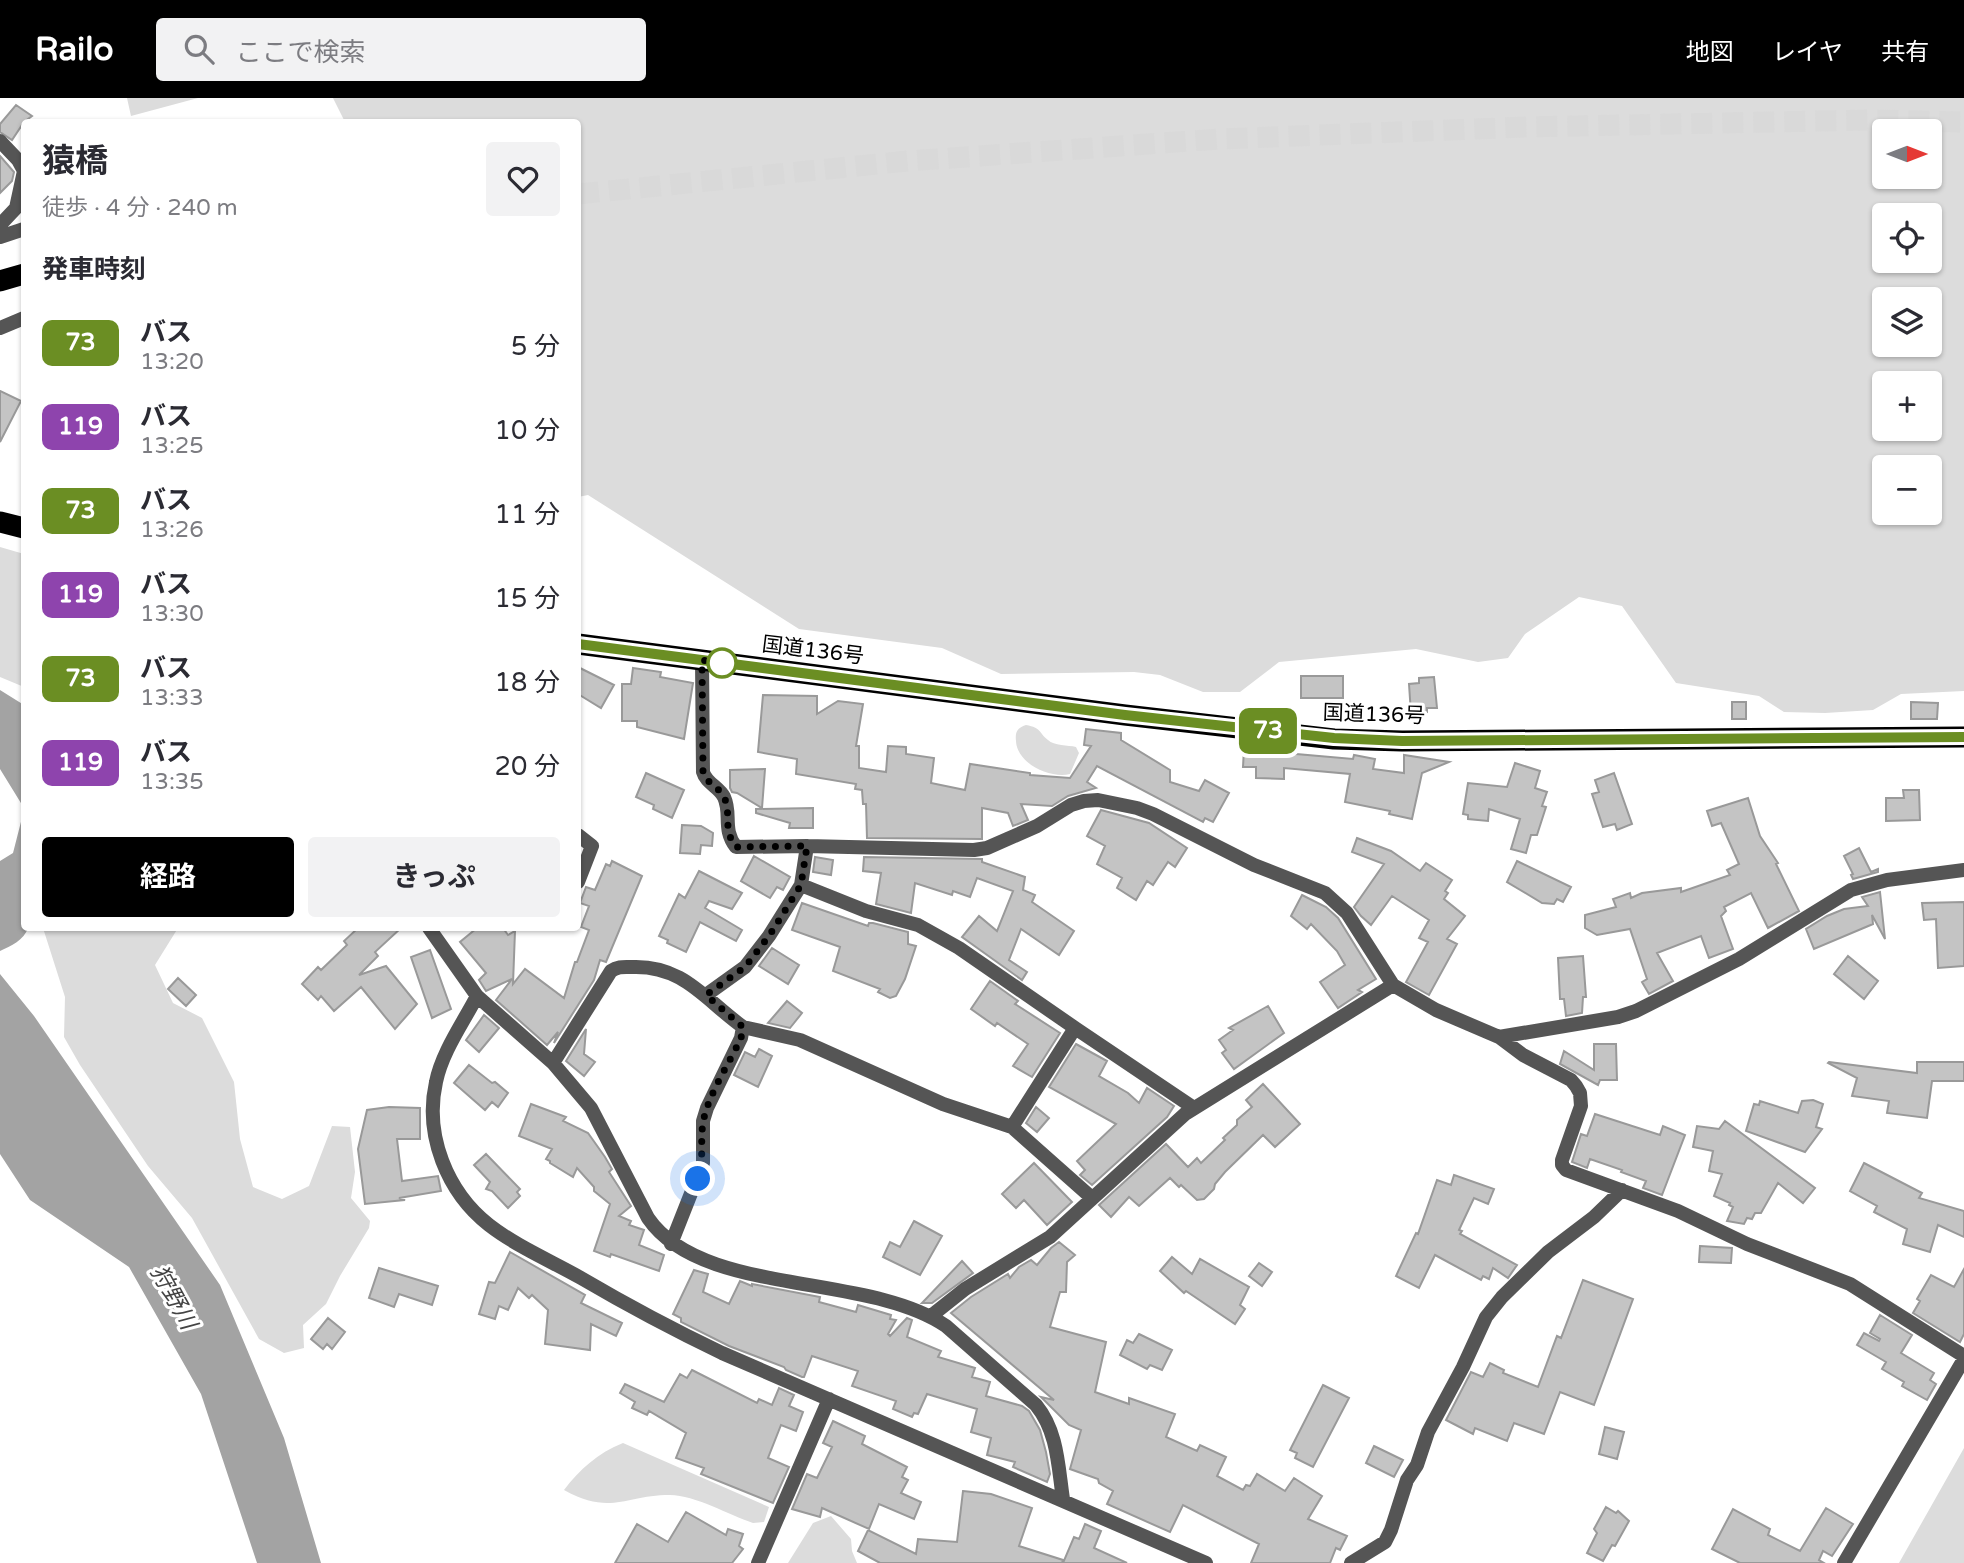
<!DOCTYPE html>
<html lang="ja">
<head>
<meta charset="utf-8">
<style>
	:root { --surface:#fff; --page:#f2f2f3; --text:#2b2b33; --muted:#7c7c81; --accent:#000 }
	body { margin:0; font-family:"Varela Round","Noto Sans JP",sans-serif; background:var(--page); color:var(--text); height:100vh; display:flex; flex-direction:column; font-size:26px; white-space:nowrap }
	* { box-sizing:border-box; margin:0 }
	p { font-size:23px; color:var(--muted) }
	.icon { flex:none; width:38px; height:38px; fill:none; stroke:currentColor; stroke-width:2; stroke-linecap:round; stroke-linejoin:round }
	.map { position:relative; flex:1; overflow:hidden }
	.sheet { position:absolute; left:21px; top:21px; width:560px; height:812px; display:flex; flex-direction:column; background:var(--surface); border-radius:7px; box-shadow:0 2px 5px #0004 }
	.sheet>* { flex:none }
	.badge { padding:0 14px; border-radius:10px; font-size:24px; line-height:46px }
	.needle { width:46px; rotate:90deg }
	.controls { position:absolute; left:1872px; top:21px; display:grid; gap:14px }
	.controls a { display:grid; place-items:center; width:70px; height:70px; border-radius:7px; background:var(--surface); box-shadow:0 2px 5px #0004; font-size:35px }
	.you { position:absolute; width:35px; height:35px; margin:-18px; border:5px solid #fff; border-radius:50%; background:#1a73e8; box-shadow:0 0 0 10px #1a73e833 }
	.map>.badge { position:absolute; translate:-50% -50%; box-shadow:0 0 0 4px #fff }
	h2 { padding:0 21px; font-size:26px; line-height:63px }
	.round { display:grid; place-items:center; flex:none; width:74px; height:74px; border-radius:7px; background:var(--page) }
	.summary { display:flex; align-items:center; justify-content:space-between; height:119px; padding:0 21px }
	h1 { font-size:33px; font-weight:700; line-height:52px }
	.cta { display:flex; gap:14px; margin-top:auto; padding:14px 21px }
	.cta a { flex:1; height:80px; border-radius:7px; background:var(--accent); color:#fff; font-size:28px; font-weight:700; line-height:80px; text-align:center }
	.cta a+a { background:var(--page); color:var(--text) }
	ul { padding:0; list-style:none }
	li { display:flex; align-items:center; gap:21px; height:84px; padding:0 21px }
	li div { flex:1 }
	li b { display:block; font-size:26px }
	li em { font-style:normal }
	li .badge { min-width:77px; font-weight:700; text-align:center }
	header { display:flex; align-items:center; gap:42px; box-sizing:border-box; height:98px; padding:0 35px; background:var(--accent); color:#fff }
	header strong { font-size:33px }
	nav { display:flex; gap:38px; margin-inline-start:auto; font-size:24px }
	.search { width:490px; height:63px; background:var(--page); display:flex; align-items:center; gap:18px; box-sizing:border-box; padding:0 24px; border-radius:7px; color:var(--muted); font-size:26px }
	.map>svg:first-child { display:block }
</style>
</head>
<body>
<header>
<strong>Railo</strong>
<div class="search"><svg class="icon" aria-label="search" viewBox="0 0 24 24"><circle cx="10" cy="10" r="6"/><path d="M15 15l6 6"/></svg>ここで検索</div>
<nav><a>地図</a><a>レイヤ</a><a>共有</a></nav>
</header>
<div class="map">
<svg width="1964" height="1465" viewBox="0 0 1964 1465">
	<rect width="100%" height="100%" fill="#fff"/>
	<path fill="#dcdcdc" fill-rule="evenodd" d="M127 0H198L131 18Z
		M333 0H1964V593L1901 596 1873 612 1825 615 1784 614 1759 598 1676 585 1622 508 1579 499 1525 536 1508 560 1478 564 1416 551 1279 564 1240 594H1203L1160 577 1134 574 1001 576 942 550 799 531 588 397 578 399V24H345ZM1930 33V79H1885V33ZM1930 117V163H1885V117ZM1930 201V247H1885V201ZM1930 285V331H1885V285ZM1930 369V415H1885V369Z
		M0 449 24 456V589L0 579Z
		M1026 627C1042 630 1038 634 1048 642 1054 648 1068 647 1076 649L1079 655 1070 676C1051 681 1017 666 1016 643 1015 634 1017 630 1026 627Z
		M43 830H178L155 867 173 905 202 920 234 984 240 1041 253 1089 282 1101 309 1088 332 1028 350 1029 355 1074 351 1100 370 1123 369 1130 340 1178 326 1206 303 1227 304 1250 284 1255 259 1241 192 1120 148 1068 80 967 64 939 65 899Z
		M623 1345 769 1409 764 1424 753 1425C729 1417 695 1397 670 1397 625 1397 611 1418 564 1392 580 1371 598 1355 623 1345Z
		M1964 1350V1465H1899Z
		M831 1418 851 1441 852 1453 857 1465H788L813 1425Z"/>
	<path fill="#a3a3a3" d="M0 592 24 607V710L0 671Z
		M24 712V830H28C24 842 11 848 0 853V763L13 755Z
		M0 876 34 918 220 1187 284 1340 321 1465H257L201 1296 129 1169 30 1102 0 1056Z"/>
	<path fill="#c4c4c4" stroke="#999" stroke-width="2" d="M16 7 32 18 24 24 12 42 0 34V26Z
		M0 58 14 74 12 83 0 95Z
		M0 293 21 303 0 344Z
		M578 569 614 587 601 610 578 596Z
		M633 570 661 574 660 579 693 585 684 641 637 629V623H622V586H631Z
		M1301 578H1343V600H1301Z
		M1434 579 1437 610H1427V614L1411 616 1409 586 1419 585V580Z
		M763 597 817 598V616L838 603 863 606 856 648H859V670L886 674 888 648 906 649V656L934 660 931 685 965 692 970 666 1030 675V677L1070 680 1091 648 1084 647 1086 631 1121 635V642L1170 672V684L1199 693 1205 682 1229 695 1213 724 1205 720 1203 724 1097 668 1087 684 1096 690 1068 698 1052 708 1021 706 1028 722 1013 728 1008 715 982 710V741L867 740 866 706H863L862 692 855 691 856 686 796 676 797 661 758 654Z
		M1732 604H1746V621H1732Z
		M1911 604 1938 605 1937 621H1911Z
		M1244 650 1285 652V655L1353 661 1354 657 1375 661 1373 671 1404 675V657L1449 664 1422 675 1412 721 1389 716 1390 713 1345 704 1350 676 1284 670V681L1256 680V669H1243Z
		M1515 665 1540 673 1535 690 1547 694 1542 708 1546 709 1537 737H1531L1526 755 1511 751 1520 721 1489 711 1488 723 1468 721V717L1463 716 1468 685 1507 689Z
		M765 671 762 710 737 695 732 694 730 690V672Z
		M646 675 684 692 672 720 653 711 654 707 636 699Z
		M1614 675 1632 726 1617 732 1615 726 1603 729 1592 696 1599 694 1595 682Z
		M1903 692H1919L1920 722 1886 723V700H1904Z
		M1748 700 1760 738 1778 765 1776 766 1799 813 1768 830 1751 795 1724 809 1726 813 1721 818 1733 851 1709 860 1701 838 1657 855 1673 883 1649 896 1642 884 1647 881 1630 831 1597 837 1585 830V817L1616 809 1613 801 1630 795 1631 800 1642 795 1681 790V794L1730 777 1727 772 1739 766 1721 725 1712 728 1707 713Z
		M813 710V730H789L790 725 756 715V711Z
		M1101 712 1149 725 1187 750 1175 769 1168 764 1153 787 1147 783 1136 802 1117 790 1122 780 1097 766 1105 748 1087 738Z
		M682 727 701 728 713 735 712 748 701 747 700 756 680 755Z
		M1357 740 1391 753 1420 773 1426 765 1452 782 1445 793 1448 795 1444 801 1465 818 1447 841 1457 846 1429 897 1406 884 1428 844 1419 840 1429 822 1392 798 1371 827 1361 818 1354 809 1384 766 1352 754Z
		M1859 750 1871 774 1878 771V774L1853 781 1851 777 1853 776 1844 758Z
		M754 758 790 779 783 792 777 789 770 800 741 783Z
		M815 759 833 762 831 777 813 774Z
		M864 759 982 761V764L1025 779 1023 792 1035 797 1032 804 1074 833 1059 857 1021 831 1009 862 1027 874 1022 882 962 839 979 818 997 833 1013 793 977 780 970 799 953 793 952 797 915 785 911 815 876 806 881 775 863 773Z
		M612 763 642 778 606 864 600 862 594 882 554 945 558 934 547 947 496 902 512 881 486 893 479 882 486 875 460 844 477 830H503L508 837 515 833 513 886 525 871 564 900 575 864H577L589 832 581 829 589 808 580 805 586 789 595 792 606 766 610 768Z
		M1517 763 1571 789 1563 804 1557 801 1554 806 1542 805 1507 784Z
		M699 773 742 795 732 811 709 803 705 810 742 832 736 843 700 824 686 854 667 845 668 842 659 838 679 796 685 800Z
		M1880 794 1885 841 1872 817 1873 826 1814 851 1806 831 1827 818 1844 811 1868 808 1862 799Z
		M1302 797 1326 809 1338 820 1376 881 1358 892 1362 894 1338 910 1320 884 1345 867 1337 853 1311 826 1307 831 1291 818Z
		M1964 804V868L1938 870 1936 821 1924 822 1922 805Z
		M802 805 868 828 869 825H873L908 834V846L916 848 905 881 896 898 890 900 878 894 880 891 833 873 840 849 792 832Z
		M358 830H401L375 854 378 858 359 877 386 868 417 906 395 931 361 889 334 913 321 898 318 902 302 886 318 869 321 872 347 847 344 843Z
		M772 850 799 867 788 886 759 868Z
		M430 852 451 911 432 920 411 859Z
		M1583 858 1586 899H1583L1582 915 1566 918 1564 901H1560L1558 860Z
		M1848 858 1878 883 1864 901 1834 876Z
		M178 880 196 897 186 908 168 891Z
		M990 883 1018 903 1015 906 1060 935 1032 979 1013 968 1028 946 997 925 995 928 971 911Z
		M787 903 802 915 790 930 768 925Z
		M1268 908 1284 935 1234 971 1222 955 1226 952 1219 942 1233 932 1229 930Z
		M484 917 499 930 479 954 466 942Z
		M586 931 584 956 595 964 584 978 566 963Z
		M1076 946 1107 963 1099 978 1128 995 1139 1005 1147 990 1174 1008 1167 1019 1092 1087 1080 1077 1085 1072 1077 1063 1116 1026 1049 989Z
		M1594 946H1616L1617 982H1600L1598 987 1560 966 1564 953 1594 972Z
		M759 951 772 958 758 989 734 977 745 954 755 959Z
		M1829 964 1917 975V964H1964V983H1932L1927 1020 1887 1015 1889 1003 1852 998 1857 980 1828 965Z
		M469 967 492 985 495 984 508 995 498 1009 492 1004 485 1012 454 985Z
		M1263 986 1300 1026 1275 1049 1263 1037 1225 1074 1215 1086 1214 1091 1204 1101 1197 1102 1181 1087 1179 1089 1170 1080 1139 1108 1129 1099 1111 1119 1099 1107 1166 1046 1188 1069 1197 1060 1201 1065 1225 1042 1223 1040 1237 1027V1022L1252 1009 1246 1002Z
		M1813 1002 1823 1006 1816 1029 1822 1031 1805 1054 1746 1033 1754 1006 1759 1007 1760 1003 1798 1015 1802 1003Z
		M531 1006 566 1019 563 1023 588 1035 605 1059 612 1071 609 1074 631 1108 619 1118 631 1123 629 1127 644 1132 639 1147 664 1157 659 1173 611 1156 610 1159 594 1153 610 1106 594 1093V1089L577 1070 573 1079 550 1065V1063L546 1061 552 1051 519 1038Z
		M389 1009 420 1010V1041H397L402 1083 438 1078 441 1093 399 1100 405 1102 365 1106 358 1051 367 1012Z
		M1036 1009 1049 1020 1037 1034 1026 1025Z
		M1595 1016 1660 1037 1663 1028 1685 1037 1662 1097 1643 1090 1646 1083 1621 1074 1622 1072 1590 1061 1587 1070 1572 1064 1581 1036 1587 1038Z
		M1725 1023 1815 1090 1803 1105 1778 1085 1761 1115H1755L1752 1121 1747 1120 1744 1126 1727 1123 1733 1109 1729 1107 1730 1105 1714 1098 1722 1076 1709 1073 1713 1053 1693 1049 1697 1028 1719 1031Z
		M486 1056 520 1091 517 1094 520 1098 508 1110 492 1093 486 1091 490 1084 474 1067Z
		M1034 1065 1072 1104 1047 1127 1024 1102 1016 1110 1002 1096Z
		M1864 1065 1922 1095 1919 1100 1964 1113V1139L1938 1127 1930 1154 1903 1146 1907 1131 1874 1114 1877 1108 1850 1093Z
		M1454 1077 1494 1091 1488 1106 1474 1100 1459 1132 1462 1133 1460 1136 1517 1167 1508 1180 1493 1170 1489 1181 1483 1178 1481 1182 1435 1157 1419 1190 1396 1178 1416 1135 1418 1136 1437 1082 1451 1087Z
		M914 1123 942 1138 920 1177 883 1159 890 1144 900 1149Z
		M1059 1144 1075 1157 1067 1164 1066 1194H1060L1050 1229 1106 1244 1095 1294 1129 1306V1300L1175 1316 1166 1339 1197 1353 1200 1347 1226 1359 1217 1378 1243 1392 1246 1387 1250 1388 1257 1376 1285 1393 1294 1380 1322 1398 1308 1421 1347 1438 1340 1452 1336 1450 1330 1465H1251L1259 1446 1183 1407 1170 1434 1107 1406 1113 1393 1099 1385 1098 1381 1070 1371 1081 1332 1069 1327 1041 1299 1054 1302 951 1215 971 1199 1008 1176 1010 1180 1019 1169 1031 1162 1037 1167 1051 1150Z
		M1700 1148 1732 1150 1731 1165 1699 1164Z
		M510 1154 585 1197 581 1205 622 1225 616 1238 591 1226 590 1252 545 1246 548 1212 532 1197 529 1200 518 1190 508 1212 499 1208 495 1221 479 1216 489 1184 495 1185Z
		M1172 1159 1192 1176 1200 1161 1249 1189 1240 1207 1245 1211 1235 1226 1186 1193 1184 1195 1160 1173Z
		M962 1163 973 1175 932 1205H922Z
		M1259 1165 1272 1174 1262 1188 1249 1178Z
		M379 1170 438 1188 432 1207 399 1196 394 1209 369 1200Z
		M1964 1171V1236L1960 1244 1913 1215 1920 1203 1917 1201 1931 1177 1954 1189Z
		M694 1172 708 1176 703 1194 729 1206 740 1183 752 1188V1186L820 1199 819 1204 856 1214 858 1207 891 1217 890 1221 896 1222 888 1236 890 1238 907 1220 912 1222 907 1239 941 1253 938 1259 975 1270 972 1279 990 1284 986 1298 1022 1308 1029 1313 1040 1332 1046 1354 1050 1376 1047 1384 1013 1369 1015 1364 987 1357 991 1340 971 1334 977 1311 927 1296 918 1316 914 1315 912 1319 893 1311 896 1303 852 1288 858 1273 812 1258 804 1279H802L786 1272 784 1269 729 1248 681 1224V1220L673 1216Z
		M1583 1182 1633 1201 1594 1307 1560 1294 1544 1336 1514 1325 1507 1343 1475 1330 1473 1336 1446 1322 1471 1274 1483 1279 1490 1265 1504 1272 1503 1275 1538 1289 1557 1238 1561 1240Z
		M1880 1217 1912 1237 1901 1255 1934 1275 1930 1282 1936 1286 1927 1302 1902 1288 1904 1284 1882 1271 1886 1264 1857 1247 1864 1235 1879 1243 1880 1241 1870 1235Z
		M328 1220 345 1234 332 1251 327 1246 323 1251 311 1241Z
		M1139 1236 1172 1252 1162 1272 1150 1267 1147 1271 1120 1257 1127 1242 1133 1245Z
		M692 1272 757 1305 759 1301 772 1307 779 1290 794 1297 789 1308 803 1314 796 1333 781 1327 768 1360 789 1369 773 1405 701 1376 704 1370 676 1360 686 1335 649 1313 647 1317 632 1310 635 1304 620 1295 625 1286 664 1304 680 1276 687 1280Z
		M1323 1287 1349 1300 1313 1369 1295 1360 1297 1355 1290 1352Z
		M833 1323 865 1338 862 1346 907 1369 902 1379 908 1382 901 1395 921 1404 914 1421 879 1406 869 1431 822 1410 820 1419 792 1411 807 1376 817 1380 832 1349 823 1345Z
		M1605 1329 1624 1334 1617 1361 1599 1356Z
		M1374 1348 1403 1362 1394 1379 1366 1365Z
		M963 1393 991 1396 1032 1410 1019 1448 1063 1462 1062 1465H880L858 1453 868 1432 916 1456 918 1441 957 1444Z
		M1606 1409 1616 1415 1618 1413 1629 1423 1615 1448 1612 1447 1603 1463 1587 1455 1597 1435 1594 1431Z
		M1826 1410 1853 1426 1832 1458 1823 1453 1819 1462 1824 1465H1740L1712 1451 1733 1411 1770 1431 1768 1437 1800 1453Z
		M686 1414 726 1437 728 1431 743 1436 739 1448 743 1451 732 1465H615L637 1426 668 1444Z
		M1085 1426 1101 1433 1094 1450 1127 1465H1063L1074 1439 1079 1441Z"/>
	<g fill="none" stroke-linecap="round" stroke-linejoin="round">
		<path stroke="#d9d9d9" stroke-width="21" stroke-dasharray="21 10" stroke-linecap="butt" d="M578 96 908 63 1219 41 1526 29 1869 22 1964 24"/>
		<path stroke="#555" stroke-width="14" d="M0 43 18 62 24 73 16 110 0 127
			M0 139 24 131
			M0 230 24 220
			M702 562 703 674C706 685 719 689 724 699 732 716 722 731 736 749L807 748 974 752 987 750 1037 728 1071 707 1084 703 1098 702 1137 710 1153 716 1254 767 1325 795 1347 815 1393 887 1436 912 1499 939 1523 957 1571 982 1576 988 1580 995 1581 1008 1562 1062V1067L1566 1072 1678 1113 1747 1146 1850 1186 1964 1258
			M578 737 592 748 578 784
			M801 787 866 813 918 827 959 850 1075 930 1012 1029
			M429 830 477 898 553 965 591 1010 648 1120C702 1199 867 1174 946 1228L1036 1307C1058 1334 1058 1368 1063 1401
			M706 897 745 869 769 838 801 787 807 748
			M477 898C463 925 442 954 436 984 424 1037 447 1094 489 1127 516 1148 551 1163 581 1180 627 1207 674 1232 722 1255L1206 1465
			M743 929 800 942 943 1006 1012 1029 1092 1100
			M1075 930 1194 1010
			M1499 939 1618 919 1636 913 1739 861 1851 792 1887 782 1964 772
			M553 965 611 873C618 868 624 869 632 869 684 867 705 902 743 929L741 940 707 1010 703 1023V1065L671 1146
			M931 1218 965 1191 1050 1139 1185 1016 1393 887
			M758 1465 829 1301
			M1351 1465 1385 1444 1391 1432 1407 1382 1417 1367 1428 1334 1463 1269 1486 1219 1502 1199 1548 1154 1594 1119 1622 1092
			M1844 1465 1964 1261"/>
		<path stroke="#000" stroke-width="21" d="M0 183 24 176
			M0 424 24 430
			M578 546 1125 617 1334 641 1402 643 1964 639"/>
	</g>
	<g fill="none" stroke-linecap="round" stroke-linejoin="round">
		<defs>
			<path id="line" d="M578 546 1125 617 1334 640 1402 643 1964 639"/>
		</defs>
		<use href="#line" stroke="#fff" stroke-width="16"/>
		<use href="#line" stroke="#6b8e23" stroke-width="10"/>
		<path stroke="#000" stroke-width="7" stroke-dasharray="0 12.6" d="M698 1081C705 1058 699 1041 704 1020 710 994 730 964 741 940L743 929 706 897 745 869 769 838 801 787 807 748 736 749C722 731 732 716 724 699 719 689 706 685 703 674L702 562 722 565"/>
	</g>
	<circle fill="#fff" stroke="#6b8e23" stroke-width="3.5" cx="722" cy="565" r="14"/>
	<g text-anchor="middle" stroke-width="6" stroke-linejoin="round" paint-order="stroke">
		<g font-size="21" fill="#000" stroke="#fff">
			<text transform="translate(813 552) rotate(7)" y="7">国道136号</text>
			<text transform="translate(1374 616) rotate(2)" y="7">国道136号</text>
		</g>
		<g font-size="23" font-style="italic" fill="#444" stroke="#fff">
			<text transform="translate(174 1199) rotate(61)" y="8">狩野川</text>
		</g>
	</g>
</svg>
<div class="controls">
<a><svg class="needle" viewBox="-14 -14 28 28"><path d="M0-13l5 13h-10z" fill="#e53935"/><path d="M0 13l5-13h-10z" fill="#7c7c81"/></svg></a>
<a><svg class="icon" aria-label="locate" viewBox="0 0 24 24"><circle cx="12" cy="12" r="6"/><path d="M12 2v4M12 18v4M2 12h4M18 12h4"/></svg></a>
<a><svg class="icon" aria-label="layers" viewBox="0 0 24 24"><path d="M12 4l9 5-9 5-9-5zM3 14l9 5 9-5"/></svg></a>
<a>+</a>
<a>−</a>
</div>
<div class="you" style="left:698px;top:1081px"></div>
<b class="badge" style="left:1268px;top:633px;background:#6b8e23;color:#fff">73</b>
<section class="sheet">
<div class="summary"><div><h1>猿橋</h1><p>徒歩 · 4 分 · 240 m</p></div><a class="round"><svg class="icon" aria-label="heart" viewBox="0 0 24 24"><path d="M12 20l-8-8c-3-5 5-10 8-4 3-6 11-1 8 4z"/></svg></a></div>
<h2>発車時刻</h2>
<ul>
<li><span class="badge" style="background:#6b8e23;color:#fff">73</span><div><b>バス</b><p>13:20</p></div><em>5 分</em></li>
<li><span class="badge" style="background:#8e44ad;color:#fff">119</span><div><b>バス</b><p>13:25</p></div><em>10 分</em></li>
<li><span class="badge" style="background:#6b8e23;color:#fff">73</span><div><b>バス</b><p>13:26</p></div><em>11 分</em></li>
<li><span class="badge" style="background:#8e44ad;color:#fff">119</span><div><b>バス</b><p>13:30</p></div><em>15 分</em></li>
<li><span class="badge" style="background:#6b8e23;color:#fff">73</span><div><b>バス</b><p>13:33</p></div><em>18 分</em></li>
<li><span class="badge" style="background:#8e44ad;color:#fff">119</span><div><b>バス</b><p>13:35</p></div><em>20 分</em></li>
</ul>
<div class="cta"><a>経路</a><a>きっぷ</a></div>
</section>
</div>
</body>
</html>
